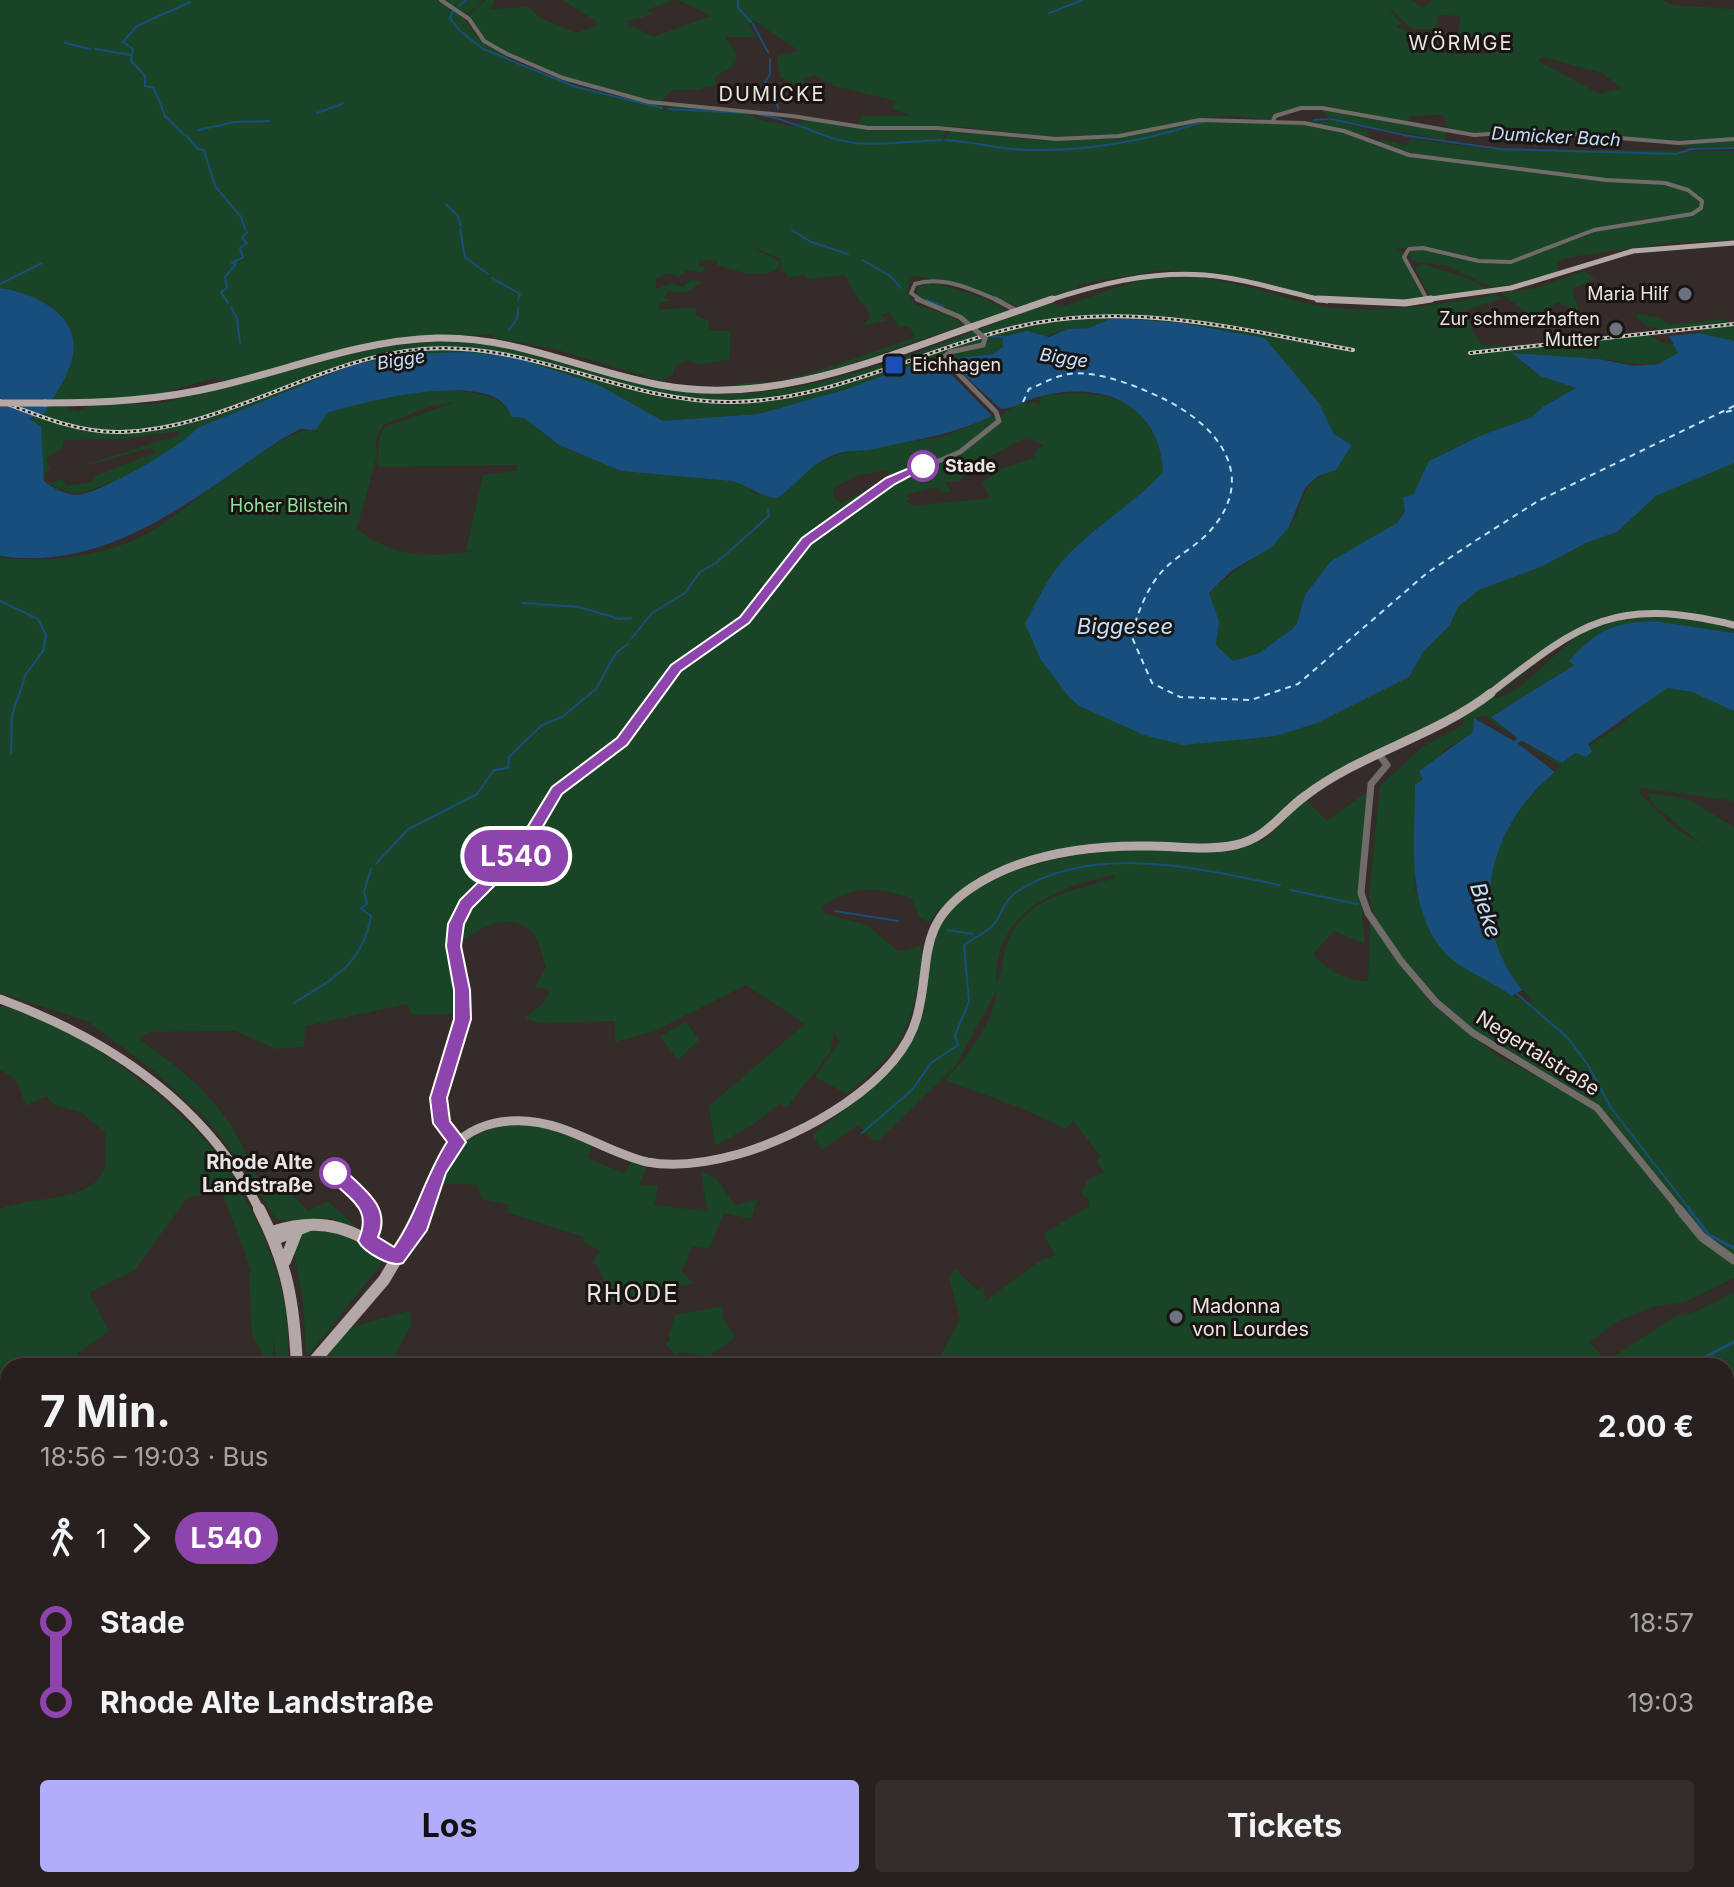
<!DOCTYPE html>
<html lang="de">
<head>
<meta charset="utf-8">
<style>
	:root { --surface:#28201e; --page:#342d2b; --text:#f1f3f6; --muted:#a5a3a4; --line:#443e3c; --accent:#b2adf9 }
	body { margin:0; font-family:Inter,sans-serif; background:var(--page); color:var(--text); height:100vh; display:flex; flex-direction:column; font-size:30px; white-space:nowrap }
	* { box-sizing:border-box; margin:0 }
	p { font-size:26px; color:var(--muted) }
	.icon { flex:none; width:44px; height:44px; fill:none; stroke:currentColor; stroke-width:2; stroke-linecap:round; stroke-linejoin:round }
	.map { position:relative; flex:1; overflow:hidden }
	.side { position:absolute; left:0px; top:1358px; width:1734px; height:530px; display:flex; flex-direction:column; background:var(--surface); border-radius:24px 24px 0 0; box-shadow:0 2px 6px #0004,0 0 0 2px var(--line) }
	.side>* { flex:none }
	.badge { padding:0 16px; border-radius:26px; font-size:28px; line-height:52px }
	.map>.badge { position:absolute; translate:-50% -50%; box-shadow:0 0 0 4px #fff }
	.legs { display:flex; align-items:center; gap:12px; height:88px; padding:0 40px; font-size:26px }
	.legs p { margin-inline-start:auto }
	.overview { display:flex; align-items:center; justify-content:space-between; height:136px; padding:0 40px }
	h1 { font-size:44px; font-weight:700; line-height:60px }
	.cta { display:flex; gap:16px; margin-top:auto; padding:16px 40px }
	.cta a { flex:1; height:92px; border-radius:8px; background:var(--accent); color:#111; font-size:32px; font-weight:700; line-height:92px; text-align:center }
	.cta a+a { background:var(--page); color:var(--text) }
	ul { padding:0 40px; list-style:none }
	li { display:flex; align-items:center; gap:28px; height:80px; font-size:30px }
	li i { display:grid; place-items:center; width:12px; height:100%; margin:0 10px; background:currentColor }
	li i::after { content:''; width:20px; height:20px; margin:-10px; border:6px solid; border-radius:50%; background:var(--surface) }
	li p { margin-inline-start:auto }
	li:first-child i { background:linear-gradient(#0000 50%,currentColor 0) }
	li:last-child i { background:linear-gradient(currentColor 50%,#0000 0) }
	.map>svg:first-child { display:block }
</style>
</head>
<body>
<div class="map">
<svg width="1734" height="1887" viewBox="0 0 1734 1887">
	<rect width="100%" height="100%" fill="#352b28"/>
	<path fill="#1a4426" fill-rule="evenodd" d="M0 0H439C467 12 467 31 487 45 537 78 604 95 662 105L663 110 672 106 750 113 757 119 792 127 806 119 878 130H945L944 140 950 130 1027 139H1091L1194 122 1270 121C1212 106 1151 133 1094 137 1039 141 986 126 936 126 910 126 883 128 857 126L862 116H911L891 108 896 101 834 86 815 75 801 79 805 83 793 84 780 77 777 56 799 51 756 22 748 23 755 37H725C745 63 737 63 715 77V86L703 87 702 90H672L661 101 666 104C626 98 509 65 482 37 476 31 473 23 468 17L475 8 465 14 443 0H483L475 8 486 0H494L491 9 528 7 541 18 576 33 600 24 563 0H676L646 10 654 14 625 22 653 37 711 16 678 0H1412L1422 8 1432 0H1663L1672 5 1734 9V147C1679 150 1627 138 1573 132 1532 129 1491 137 1450 131L1443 115 1410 116 1408 122 1401 121 1446 131 1445 140 1333 120 1366 130 1371 136C1350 136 1326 126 1304 122L1331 121 1318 107 1273 116 1271 121 1330 128 1394 152 1438 160 1375 143 1385 140 1407 146 1411 139 1487 149 1734 151V240L1670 243 1571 257 1557 262 1558 270 1553 273 1496 289 1447 266 1412 261 1408 252C1435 237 1475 271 1502 262 1466 260 1430 240 1395 250L1402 251 1423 296 1398 302 1336 301 1219 273 1162 270 1080 284 1076 289 1019 307 970 288 916 276 911 278 907 289 914 304 946 314 965 325C880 352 817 383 725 390 736 380 763 384 779 381 826 370 870 353 915 337L909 326H898L889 312 880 315 888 320 862 326 870 317 866 306 860 302 845 275 808 279 805 275 789 277 782 270 780 258 749 246 779 261V268C757 280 738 271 717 265L718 261 700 260 698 266 706 267 701 272 687 270 679 277 669 273 656 279V289L672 283 683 287 691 280 702 282 685 293 668 291 664 298 675 300 659 303V309L696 308V315L709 321 708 331H730V359L699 365 687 360 675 366 673 374 662 381 554 349 494 338 490 334 371 343 226 382 214 378 144 398 51 402C58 389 67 376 71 362 85 317 38 293 0 288ZM1388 7 1412 29H1436L1439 15 1460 16 1458 42 1502 51C1481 58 1408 54 1405 38L1429 43 1432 39 1396 27 1401 24ZM1542 57 1602 73 1621 88 1600 94 1538 61Z
		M1423 264 1467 278 1490 290 1436 299 1430 296 1415 269Z
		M1584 271 1595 279 1572 289 1580 314 1558 302 1544 310 1568 323 1562 327 1539 322 1500 293 1537 288Z
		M1199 277C1235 282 1267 292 1301 302 1351 317 1444 306 1496 294L1501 299 1466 310 1473 332 1483 345C1537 349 1587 337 1641 334 1654 334 1661 346 1674 344L1678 353C1650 373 1625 360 1593 358 1579 357 1564 359 1549 358 1535 357 1527 351 1513 354L1540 376 1576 388 1544 406 1532 417 1482 435 1434 458 1397 523 1305 595 1297 623 1291 630 1259 653 1233 661 1216 645 1219 621 1209 593C1233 569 1264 555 1287 529 1309 504 1294 483 1336 470L1352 445 1334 434 1319 403 1265 338 1181 323 1110 321 1089 328 1068 329 983 356 918 363 848 389 758 414 663 421 599 385 404 354 349 366 197 428C179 454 107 488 75 494L47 484 62 479 67 486 92 482 96 476 156 452 151 448 69 470 179 435V431L123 439 64 440 63 447 46 459 50 470 41 475V426L29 419 45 413 48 407H66L78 412 86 407C108 405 131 403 152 404 163 405 213 389 228 385 300 366 371 344 447 341 526 338 599 380 677 391 806 409 932 344 1051 303L1060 307 1145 278Z
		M931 282 982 297 1008 311 971 325 916 296 919 286Z
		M1638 314 1661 318 1669 325 1723 319 1734 324V341L1699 333 1698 328 1662 332 1657 327 1649 328 1635 316Z
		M442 389C462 392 505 392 511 417L524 418 558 445 621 471 731 481 743 483 755 494 789 488C823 443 891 447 941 437 950 435 983 421 992 416L997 420 1014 405 1035 402 1039 405 1041 396C1103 387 1160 398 1163 472L1144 493 1069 554 1317 723 1409 677 1423 652 1450 625 1458 607 1479 590 1543 566 1586 543 1617 532 1656 496 1734 463V633L1654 621 1570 661 1575 664 1491 717 1516 740 1485 716 1474 718 1473 732 1444 751 1423 773 1414 886 1427 923 1485 977 1512 996 1534 1003C1527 993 1516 985 1510 975 1464 898 1498 819 1561 766L1520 742 1562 763 1621 725 1647 700 1667 688 1693 692 1734 711V801L1641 788 1640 794 1672 826 1702 845 1654 805 1647 793 1688 799 1734 827V1255L1706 1238 1603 1111C1572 1083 1533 1070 1498 1047 1454 1018 1379 950 1369 896L1380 786 1422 747 1463 725 1464 716 1458 712 1347 769 1257 834 1223 843 1084 846 964 889 938 910 929 923 919 916 911 898C871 886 857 886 821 906L825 914 867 925 899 952 920 946C925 963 920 978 916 995 905 1046 886 1061 847 1094L815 1077 839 1043 834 1031 830 1053 786 1108 780 1103 751 1126 715 1146 709 1106 805 1024 746 985 655 1031 615 1042V1021L542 1023 524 1019 541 1005 551 990 535 987 546 967C542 957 539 939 532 932 508 909 478 930 457 944L468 907 525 849 519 847 449 917 455 918 449 947 460 995 452 1014 412 1015 407 1004 305 1026 304 1047 276 1049 235 1031 149 1032 139 1039C175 1065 209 1089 233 1129 247 1151 252 1174 270 1193L283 1185 308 1211 328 1201 358 1229 329 1218 286 1221 275 1218 246 1170 206 1119 153 1070 87 1021 0 993V557C47 564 96 557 139 538 178 520 285 422 316 430L326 413 379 397ZM455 402 385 427C376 440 380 452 377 467L517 465 516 471 483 475 466 550 475 551C433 558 390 558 357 528L377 456 376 440 383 425 431 406ZM1027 437 1044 446 1038 448 1033 458 1001 469 982 483 990 498 915 506 906 502 910 499 905 495 938 487 941 492H952L945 482 958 481 985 459ZM886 470 890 477 842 503 833 497 834 488 858 475ZM1573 634V640C1552 655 1517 698 1493 698Z
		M1367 792 1359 885 1365 944 1334 931 1313 954C1330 972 1344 980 1368 981L1370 921 1432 1004 1501 1058 1573 1094 1596 1112 1701 1241 1734 1263V1278L1685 1302 1652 1307 1616 1322 1590 1342 1606 1361 1678 1315 1694 1312 1734 1293V1887H1584L1583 1880H1726V1366H935L960 1319 949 1278 955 1269 977 1290 984 1286 985 1301 1041 1260 1055 1255 1043 1234 1089 1206 1088 1198 1081 1195 1086 1181 1104 1172 1096 1160 1101 1157 1073 1121 1066 1129 1021 1108 945 1080C966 1060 995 1020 997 990L955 1067 879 1140 874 1141 858 1125 822 1150 812 1135C844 1110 884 1082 907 1049 943 996 907 933 972 892 1042 849 1123 850 1202 845 1214 844 1254 846 1262 841 1278 831 1290 812 1306 800L1327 821ZM1114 875 1115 878C1075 890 1029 896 1009 938 1002 953 1002 973 997 986 989 916 1056 886 1114 875Z
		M0 1006C74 1021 188 1107 229 1171 263 1225 296 1300 287 1366H277L273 1336 274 1361 269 1364 252 1336 249 1273 252 1272 222 1192 187 1198 135 1270 89 1293 109 1331 77 1354 78 1366H8V1462L0 1461V1209C27 1197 92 1202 104 1170 107 1159 105 1143 105 1132L80 1112 54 1105 46 1096 26 1106 16 1080 0 1069Z
		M686 1022 699 1040 678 1060 660 1036Z
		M529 1122 595 1143 587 1158 624 1173 632 1162 647 1167 639 1185 658 1186 654 1205 707 1211 701 1172 716 1178 735 1205 757 1200 751 1219 724 1213 709 1249 692 1246 682 1272 694 1283 612 1301 598 1266 592 1263 600 1251 582 1241 584 1237 506 1212 509 1205 482 1199 477 1185 438 1183C452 1138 486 1126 529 1122Z
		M317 1227C344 1231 362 1245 382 1263L309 1355 306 1353 303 1302 293 1245 300 1235Z
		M722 1306 723 1317 735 1338 708 1357 682 1352 675 1355 665 1344 670 1340 668 1337 675 1315Z
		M409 1311 412 1324 389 1366H318L351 1327Z
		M8 1507V1880H90L89 1887H0V1509Z
		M106 1880H209V1884L219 1887H105Z
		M266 1880H1162L1156 1887H263Z
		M1166 1880H1497L1500 1887H1161Z"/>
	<path fill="#174e7c" d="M0 288C37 293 86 317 71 363 66 380 53 397 45 413L29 419 41 426 44 481C53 489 66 494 76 495 96 496 185 445 197 428L349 366 404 354 468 352 517 358 599 385 663 421 758 414 847 389 918 363 993 354 1003 347V337L1027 331 1049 337 1068 329 1089 328 1113 318 1181 323 1265 338 1319 403 1334 434 1352 445 1336 470 1318 476 1305 488 1289 527 1272 547 1231 571 1209 593 1219 621 1216 645 1233 661 1259 653 1291 630 1297 623 1305 595 1331 561 1397 523 1405 511 1403 497 1413 495 1429 461 1482 435 1532 417 1544 406 1576 388 1540 376 1512 353 1599 359 1634 366 1658 364 1678 353 1669 336 1699 333 1734 341V463L1656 496 1617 532 1586 543 1543 566 1479 590 1458 607 1450 625 1423 652 1409 677 1317 723 1276 736 1183 745 1144 735 1079 706 1069 697 1041 660 1025 624C1038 599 1049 574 1069 554 1098 524 1135 503 1163 472 1160 404 1103 381 1042 396 1027 399 1016 408 1001 409L954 366 947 370 992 416C956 434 918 439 879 448 865 452 850 449 836 454 807 465 800 483 777 498 758 497 748 484 731 481L621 471 559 445 524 418 511 417C500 365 359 403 327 413L316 430 300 429 280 440C195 497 110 572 0 556V407H12L0 398Z
		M1654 621 1734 633V711L1692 692 1667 688 1588 744 1592 752 1586 757 1576 753 1562 763 1522 741 1517 743 1555 772C1488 827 1465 919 1522 990L1512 996C1496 984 1460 968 1449 957 1404 912 1415 842 1415 785L1423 779 1419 771 1473 732 1474 718 1514 741 1517 738 1491 717 1574 665 1569 661C1597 630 1612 623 1654 621Z"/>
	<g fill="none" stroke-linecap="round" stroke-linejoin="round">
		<path stroke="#174e7c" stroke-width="2" d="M738 0V8L751 22
			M458 6 467 0
			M453 11 450 18 459 30
			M1049 13 1083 0
			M753 24 768 52
			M460 31 483 49 576 87 662 108
			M65 43 90 49
			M95 49 131 55
			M770 59V74L765 82 773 91
			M774 93 778 108
			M669 109 744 113
			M317 113 342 104
			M760 115C793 119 821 139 855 143 882 146 914 141 942 140
			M1331 119 1409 136 1500 149 1677 154 1691 149 1734 148
			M1314 120 1328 119
			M198 130 235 122 270 121
			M184 135 165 116 154 88 145 86V76L131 61 133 49 123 42 137 26 190 2
			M187 136 198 149 204 150 215 186 241 217 245 229
			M945 140C968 141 990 147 1013 149 1078 154 1141 142 1203 122
			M446 204 458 216 461 226
			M460 229 465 257 488 274
			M792 230 811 242 848 254
			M862 260 889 275 901 288
			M492 278 520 294 518 300
			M0 284 42 263
			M927 300 943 306
			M228 303 221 292 227 288 225 277 236 264 232 263 243 257 240 248 247 243 242 238 247 232
			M231 307 237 318 240 343
			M509 330 517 319 518 308
			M990 336 1004 337
			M716 563 769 516 768 509
			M0 601 38 619 46 635 43 651 26 674 12 715 11 754
			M522 603 579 607 619 619 631 618
			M632 638 652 613 685 593 700 572 714 564
			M376 864 407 830 477 794 494 770 508 768 509 757 542 725 562 717 596 689 616 653 628 644
			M1290 890 1358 904
			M835 911 898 921
			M947 930 973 934
			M1517 994 1568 1038 1588 1065 1611 1108 1691 1211
			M294 1003C334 978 362 965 371 916L361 908 367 904 364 892 371 869
			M862 1133 912 1090 931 1063 958 1045 955 1036 969 1001 964 945C974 938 986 933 994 924 1002 914 1004 901 1015 893 1091 842 1197 868 1280 885"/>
		<path stroke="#174e7c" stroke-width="3" d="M1689 1209 1709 1235 1734 1248
			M1688 1366 1734 1342
			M1579 1880 1581 1887
			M929 1887 937 1880"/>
		<path stroke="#c3e0fd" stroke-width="2" stroke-dasharray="6 5" stroke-linecap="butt" d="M1023 402 1029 389C1042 384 1055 376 1069 374 1098 370 1136 386 1162 398 1218 425 1259 476 1210 531 1195 548 1173 557 1159 575 1145 592 1138 614 1131 635L1152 683 1180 697 1251 700 1298 684 1427 573 1475 541 1538 501 1734 406
			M1726 412 1734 410"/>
		<path stroke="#716b6a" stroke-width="4" d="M441 0 469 19 484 41 507 54 563 78 649 102 792 116 868 128H937L1056 139 1119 136 1200 120 1304 123 1344 131 1409 155 1606 180 1665 183 1688 190 1702 201 1701 208 1692 214 1594 230 1511 262 1479 261 1423 248 1409 249 1404 257 1428 301
			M1273 121 1275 116 1301 108H1322L1474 135 1536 131 1679 143 1734 139
			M922 301 911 293 915 284C942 275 974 290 999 301"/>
		<path stroke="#716b6a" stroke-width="5" d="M917 299 960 317 981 335
			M995 299 1017 311
			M656 695 676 668 745 620 806 541 891 481 960 452 999 421 996 412 943 358 950 352 983 345 985 338"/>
		<path stroke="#716b6a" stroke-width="7" d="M1380 756 1387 765 1371 784 1361 893 1368 913 1401 961 1436 1002 1473 1033 1597 1108 1681 1211
			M457 1142 442 1123 439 1098 463 1019 462 990 453 946 456 924 466 904 523 848 557 790 622 741 657 693"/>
		<path stroke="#716b6a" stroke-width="9" d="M1679 1209 1702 1237 1734 1260"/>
		<path stroke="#b4a8a6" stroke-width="5" d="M1047 301C1098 284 1150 271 1205 275 1245 278 1288 293 1327 301
			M1416 301 1511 288 1633 251 1734 243"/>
		<path stroke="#b4a8a6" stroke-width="7" d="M1318 299 1405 303 1431 299
			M977 325 1052 299
			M45 403C104 403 162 400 219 386 291 369 362 340 437 338 515 336 584 371 660 385 766 405 867 364 965 329
			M1488 695C1581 623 1612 596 1734 625"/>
		<path stroke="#b4a8a6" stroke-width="9" d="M0 999C109 1039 207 1105 260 1211
			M426 1211C431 1195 436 1177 444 1161 466 1118 519 1114 560 1128 590 1138 617 1155 647 1162 677 1168 710 1162 739 1154 801 1136 899 1084 917 1017 932 962 915 926 971 888 1022 854 1089 845 1149 846 1178 846 1207 851 1235 845 1268 838 1280 814 1305 796 1361 753 1434 737 1491 693"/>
		<path stroke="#b4a8a6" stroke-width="12" d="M259 1209C288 1265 294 1304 297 1366
			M272 1232C325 1215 352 1229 397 1258
			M275 1239 307 1226
			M285 1261 297 1231
			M310 1366 384 1280 426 1209
			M0 1503 8 1502
			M98 1880V1887"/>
		<defs>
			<path id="rail" d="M1470 353 1734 324
				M0 401C39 416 79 433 121 432 227 429 317 358 423 349 529 340 625 403 731 402 837 401 932 343 1035 323 1141 303 1249 331 1353 350"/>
		</defs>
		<use href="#rail" stroke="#c9c2bf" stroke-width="4"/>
		<use href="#rail" stroke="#191513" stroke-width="2" stroke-dasharray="3" stroke-linecap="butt"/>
		<path stroke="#716b6a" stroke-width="5" d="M981 335 985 338"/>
		<path stroke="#b4a8a6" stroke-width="7" d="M965 329 977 325
			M0 403H45"/>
	</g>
	<path fill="#8e44ad" stroke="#fff" stroke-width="2" d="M919 464 929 466 895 484 811 544 749 623 681 671 627 745 562 794 528 852 472 908 464 924 461 946 470 990 471 1019 447 1098 450 1121 466 1142 446 1173 427 1230 403 1263C391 1268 364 1252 358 1241 373 1208 351 1201 329 1178V1167H341C362 1188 392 1206 378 1237L394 1247C417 1214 425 1176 447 1142L433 1123 430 1098 454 1019V990L446 946 448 924 460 900 517 844 552 787 617 738 671 665 740 617 802 538 886 478Z"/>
	<g fill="#6b7280" stroke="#191513" stroke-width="3">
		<circle cx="1685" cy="294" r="8"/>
		<circle cx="1616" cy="329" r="8"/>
		<circle cx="1176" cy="1317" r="8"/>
	</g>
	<rect fill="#1a4fb4" stroke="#191513" stroke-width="3" x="884" y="355" width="20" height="20" rx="4"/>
	<g fill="#fff" stroke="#8e44ad" stroke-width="4">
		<circle cx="923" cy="466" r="14"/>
		<circle cx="335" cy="1173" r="14"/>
	</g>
	<g text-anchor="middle" stroke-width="6" stroke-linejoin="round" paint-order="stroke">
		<g font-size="18" font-style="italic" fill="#c3e0fd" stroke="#191513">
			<text transform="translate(1556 137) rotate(3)" y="6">Dumicker Bach</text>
			<text transform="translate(1064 358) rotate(9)" y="6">Bigge</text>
			<text transform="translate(401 360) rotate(-9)" y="6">Bigge</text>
		</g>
		<g font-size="18" fill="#ebe5e2" stroke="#191513" text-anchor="end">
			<text x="1669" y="300">Maria Hilf</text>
			<text x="1600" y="325">Zur schmerzhaften<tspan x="1600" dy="21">Mutter</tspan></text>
			<text x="912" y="371" text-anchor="start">Eichhagen</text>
		</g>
		<g font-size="18" font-weight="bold" fill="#ebe5e2" stroke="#191513" text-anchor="start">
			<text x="945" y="472">Stade</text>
		</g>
		<g font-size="18" fill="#8ce3a1" stroke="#191513">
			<text x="289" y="512">Hoher Bilstein</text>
		</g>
		<g font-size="20" letter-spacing="2" fill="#ebe5e2" stroke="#191513">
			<text x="1461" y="50">WÖRMGE</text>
			<text x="772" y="101">DUMICKE</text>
		</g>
		<g font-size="20" fill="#ebe5e2" stroke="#191513">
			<text transform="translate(1538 1053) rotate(32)" y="7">Negertalstraße</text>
		</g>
		<g font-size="20" font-weight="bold" fill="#ebe5e2" stroke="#191513" text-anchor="end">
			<text x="313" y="1169">Rhode Alte<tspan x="313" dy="23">Landstraße</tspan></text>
		</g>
		<g font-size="20" fill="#ebe5e2" stroke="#191513" text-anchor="start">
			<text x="1192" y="1313">Madonna<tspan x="1192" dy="23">von Lourdes</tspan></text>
		</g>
		<g font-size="22" font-style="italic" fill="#c3e0fd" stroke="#191513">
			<text x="1125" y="634">Biggesee</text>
			<text transform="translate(1486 910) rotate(72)" y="8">Bieke</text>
		</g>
		<g font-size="24" letter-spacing="2" fill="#ebe5e2" stroke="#191513">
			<text x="633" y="1302">RHODE</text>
		</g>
	</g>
</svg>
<b class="badge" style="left:516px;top:856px;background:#8e44ad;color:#fff">L540</b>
<section class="side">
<div class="overview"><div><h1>7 Min.</h1><p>18:56 – 19:03 · Bus</p></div><b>2.00 €</b></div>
<div class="legs"><svg class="icon" aria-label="walk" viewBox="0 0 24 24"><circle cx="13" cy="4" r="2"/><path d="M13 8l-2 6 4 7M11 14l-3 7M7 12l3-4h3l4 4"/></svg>1<svg class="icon" aria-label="forward" viewBox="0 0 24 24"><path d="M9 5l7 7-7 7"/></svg><b class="badge" style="background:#8e44ad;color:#fff">L540</b></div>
<ul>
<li><i style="color:#8e44ad"></i><b>Stade</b><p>18:57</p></li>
<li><i style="color:#8e44ad"></i><b>Rhode Alte Landstraße</b><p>19:03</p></li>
</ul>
<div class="cta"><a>Los</a><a>Tickets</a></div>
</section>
</div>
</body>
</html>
